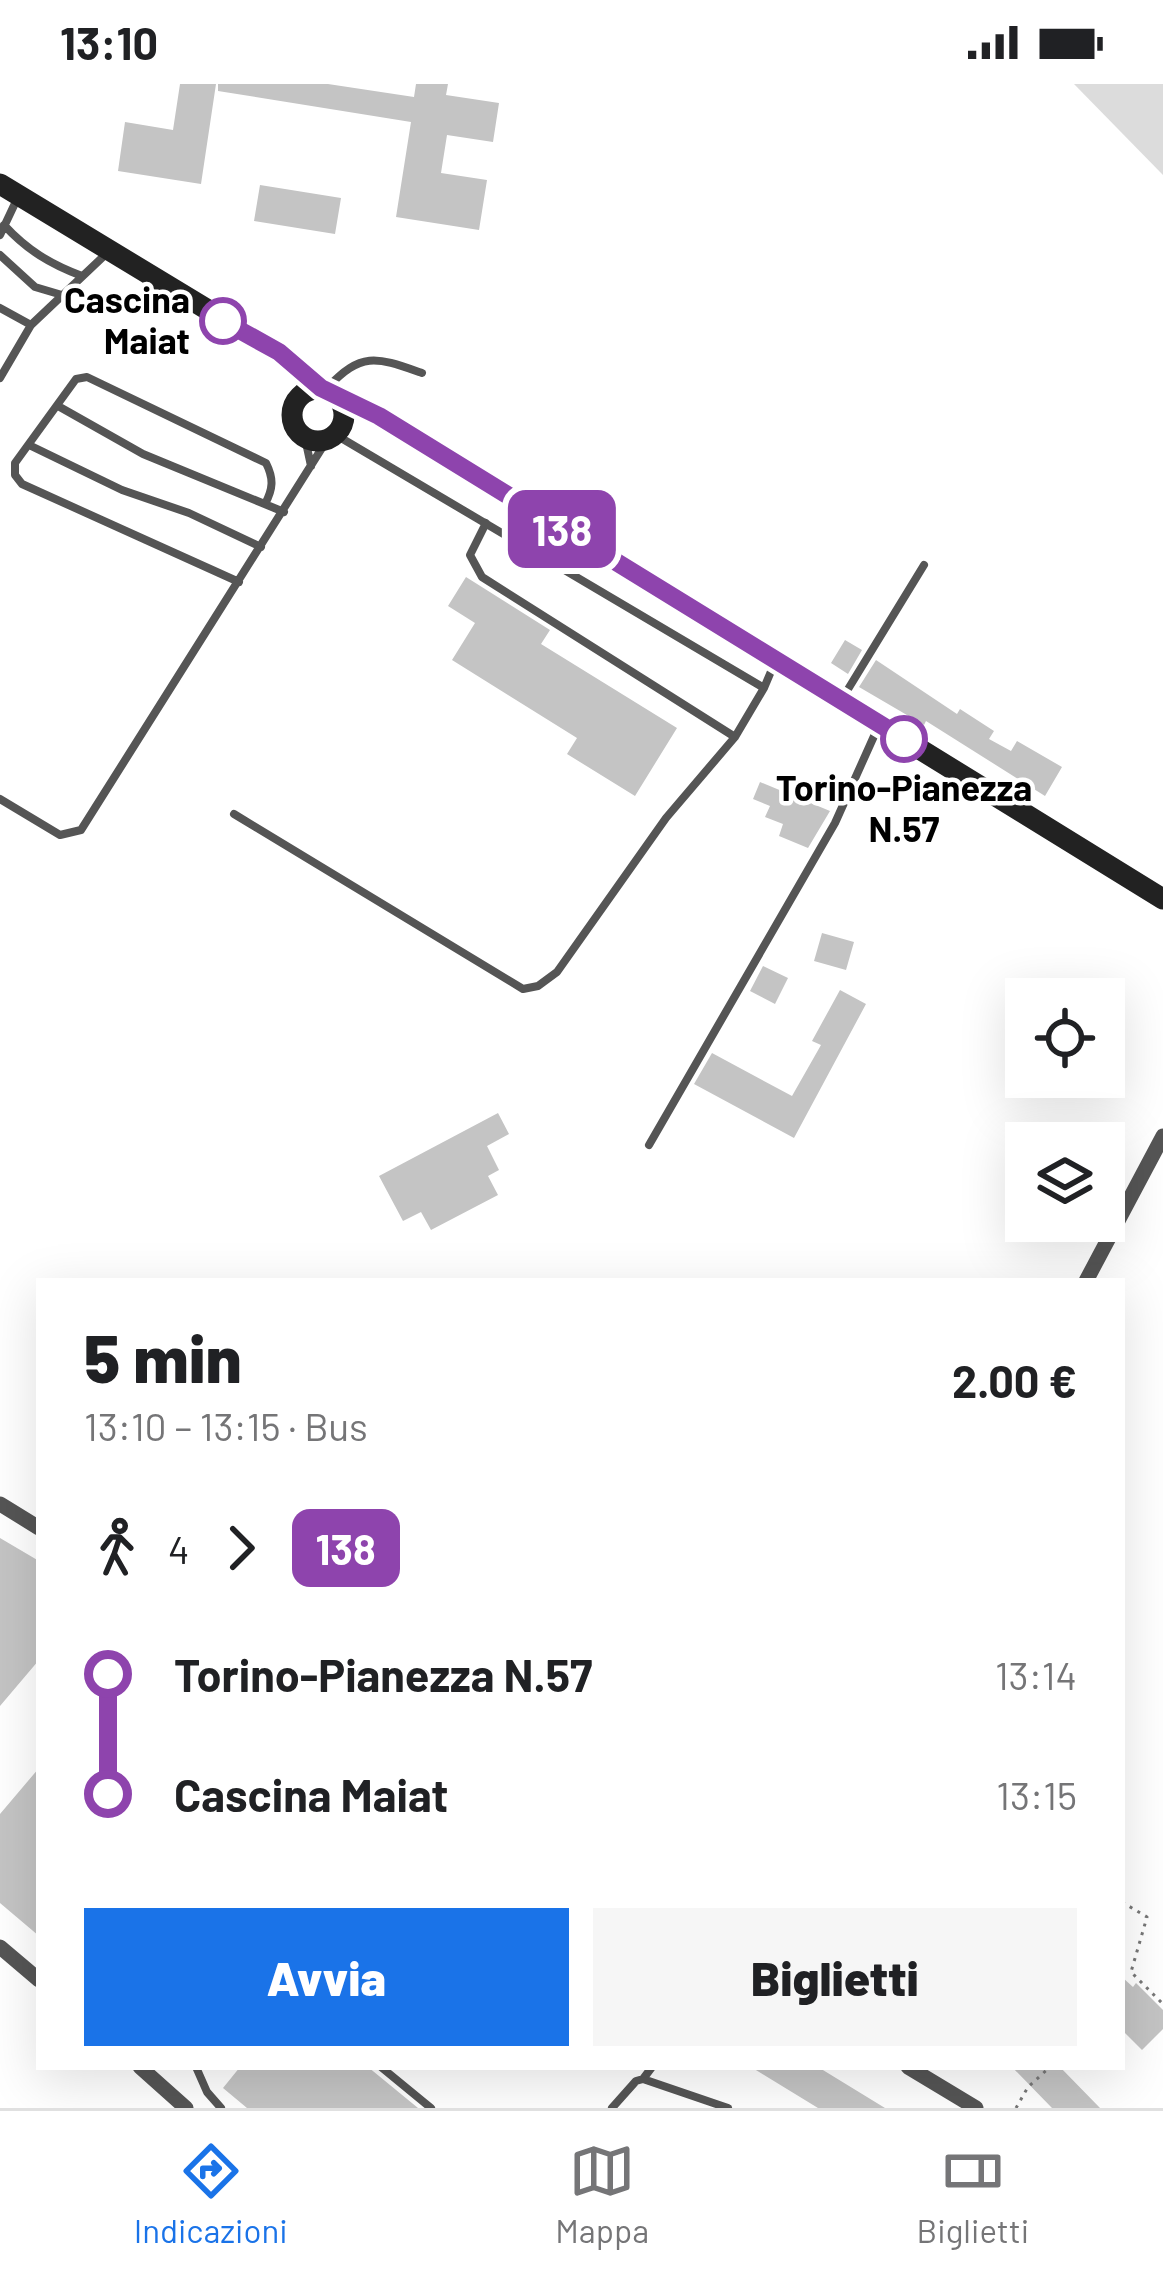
<!DOCTYPE html>
<html lang="it">
<head>
<meta charset="utf-8">
<style>
	:root { --surface:#fff; --page:#f6f6f6; --text:#202124; --muted:#757577; --line:#e0e0e0; --accent:#1a73e8 }
	body { margin:0; font-family:Barlow,sans-serif; background:var(--page); color:var(--text); height:100vh; display:flex; flex-direction:column; font-size:45px; white-space:nowrap }
	* { box-sizing:border-box; margin:0 }
	p { font-size:39px; color:var(--muted) }
	.icon { flex:none; width:66px; height:66px; fill:none; stroke:currentColor; stroke-width:2; stroke-linecap:round; stroke-linejoin:round }
	.map { position:relative; flex:1; overflow:hidden }
	.details { position:absolute; left:36px; top:1194px; width:1089px; height:792px; display:flex; flex-direction:column; background:var(--surface); border-radius:0px; box-shadow:0 12px 48px #0002 }
	.details>* { flex:none }
	.badge { padding:0 24px; border-radius:18px; font-size:42px; line-height:78px }
	.buttons { position:absolute; left:1005px; top:894px; display:grid; gap:24px }
	.buttons a { display:grid; place-items:center; width:120px; height:120px; border-radius:0px; background:var(--surface); box-shadow:0 12px 48px #0002; font-size:60px }
	.map>.badge { position:absolute; translate:-50% -50%; box-shadow:0 0 0 6px #fff }
	.legs { display:flex; align-items:center; gap:18px; height:132px; padding:0 48px; font-size:39px }
	.legs p { margin-inline-start:auto }
	.headline { display:flex; align-items:center; justify-content:space-between; height:204px; padding:0 48px }
	h1 { font-size:66px; font-weight:800; line-height:90px }
	.cta { display:flex; gap:24px; margin-top:auto; padding:24px 48px }
	.cta a { flex:1; height:138px; border-radius:0px; background:var(--accent); color:#fff; font-size:48px; font-weight:800; line-height:138px; text-align:center }
	.cta a+a { background:var(--page); color:var(--text) }
	ul { padding:0 48px; list-style:none }
	li { display:flex; align-items:center; gap:42px; height:120px; font-size:45px }
	li i { display:grid; place-items:center; width:18px; height:100%; margin:0 15px; background:currentColor }
	li i::after { content:''; width:30px; height:30px; margin:-15px; border:9px solid; border-radius:50%; background:var(--surface) }
	li p { margin-inline-start:auto }
	li:first-child i { background:linear-gradient(#0000 50%,currentColor 0) }
	li:last-child i { background:linear-gradient(currentColor 50%,#0000 0) }
	.status { display:flex; justify-content:space-between; align-items:center; height:84px; padding:0 60px; background:var(--surface); direction:ltr }
	.status svg { height:33px; fill:currentColor }
	.dock { display:flex; justify-content:space-around; align-items:center; height:168px; border-top:3px solid var(--line); background:var(--surface); font-size:33px; color:var(--muted) }
	.dock a { display:grid; justify-items:center; gap:6px }
	.dock .selected { color:var(--accent) }
	.map>svg:first-child { display:block }
</style>
</head>
<body>
<div class="status"><b>13:10</b><svg viewBox="0 0 49 12"><path d="M0 12V9h3v3zM5 12V6h3v6zM10 12V3h3v9zM15 12V0h3v12zM26 1h20v11H26zM47 4h2v5h-2z"/></svg></div>
<div class="map">
<svg width="1163" height="2024" viewBox="0 0 1163 2024">
	<rect width="100%" height="100%" fill="#fff"/>
	<path fill="#dcdcdc" d="M1074 0H1163V91Z"/>
	<path fill="#c4c4c4" d="M180 0H216L201 100 118 87 125 38 173 46Z
		M218 0H328L414 13 416 0H448L446 11 499 19 493 58 447 51 441 89 487 96 479 146 396 133 411 38 218 7Z
		M260 101 341 114 335 150 254 137Z
		M466 493 550 546 541 560 677 644 635 712 567 670 577 654 452 576 475 539 448 522Z
		M845 556 862 566 848 590 831 579Z
		M876 576 957 630 960 625 994 647 989 655 1011 667 1017 657 1062 683 1045 712 926 637 924 641 859 603Z
		M760 698 830 727 808 764 779 752 783 740 765 733 770 722 753 715Z
		M822 849 854 858 846 886 814 877Z
		M763 882 788 894 775 920 750 907Z
		M840 906 866 920 794 1054 694 1000 712 969 792 1012 821 961 812 957Z
		M498 1029 509 1050 487 1062 499 1086 488 1092 498 1111 431 1146 421 1128 403 1137 379 1092Z
		M0 1454 39 1477V1576L0 1622Z
		M39 1684V1852L0 1819V1730Z
		M1122 1893 1133 1903 1136 1899 1163 1926V1945L1142 1966 1122 1946Z
		M240 1983H368L418 2024H247L223 2004Z
		M751 1983H818L885 2024H818Z
		M1012 1983H1060L1100 2024H1052Z"/>
	<g fill="none" stroke-linecap="round" stroke-linejoin="round">
		<path stroke="#777" stroke-width="3" stroke-dasharray="3 6" stroke-linecap="butt" d="M1122 1818 1147 1833 1131 1888 1163 1920
			M1016 2024 1028 2003 1050 1983"/>
		<path stroke="#555" stroke-width="8" d="M4 141C27 166 50 180 82 192
			M0 151 18 113
			M0 171 35 203 62 211
			M0 224 31 241
			M0 294 31 241 107 169
			M327 304C362 267 376 273 422 289
			M58 322 143 370 284 428
			M336 351 764 604 775 578
			M305 354 311 382
			M29 361 122 406 189 429 261 463
			M486 439 470 471 482 493 735 653
			M239 498 22 400 15 391V379L76 295 87 293 266 379C274 395 273 405 265 420
			M842 615 924 481
			M0 715 60 751 81 746 327 356
			M234 730 523 905 538 902 557 888 666 734 735 653 764 604
			M649 1061 835 739 879 641
			M196 1983 207 2008 221 2024
			M381 1983 431 2024
			M643 1995 652 1983
			M612 2024 636 1997 643 1995 728 2024"/>
		<path stroke="#555" stroke-width="15" d="M1086 1197 1163 1052
			M0 1420 39 1444
			M0 1863 39 1896
			M140 1983 186 2024
			M908 1983 976 2024"/>
		<path stroke="#222" stroke-width="21" d="M0 100 279 269 321 304
			M292 331a26 26 0 1 1 52 0a26 26 0 1 1-52 0Z
			M340 316 379 332 1163 815"/>
	</g>
	<g fill="none" stroke-linecap="round" stroke-linejoin="round">
		<defs>
			<path id="line-1" d="M223 237 279 268 321 304 379 332 904 655"/>
		</defs>
		<use href="#line-1" stroke="#fff" stroke-width="27"/>
		<use href="#line-1" stroke="#8e44ad" stroke-width="18"/>
	</g>
	<g fill="#fff" stroke="#8e44ad" stroke-width="6">
		<circle cx="223" cy="237" r="21"/>
		<circle cx="904" cy="655" r="21"/>
	</g>
	<g text-anchor="middle" stroke-width="9" stroke-linejoin="round" paint-order="stroke">
		<g font-size="36" font-weight="bold" fill="#000" stroke="#fff" text-anchor="end">
			<text x="190" y="229">Cascina<tspan x="190" dy="41">Maiat</tspan></text>
			<text x="904" y="717" text-anchor="middle">Torino-Pianezza<tspan x="904" dy="41">N.57</tspan></text>
		</g>
	</g>
</svg>
<div class="buttons">
<a><svg class="icon" aria-label="locate" viewBox="0 0 24 24"><circle cx="12" cy="12" r="6"/><path d="M12 2v4M12 18v4M2 12h4M18 12h4"/></svg></a>
<a><svg class="icon" aria-label="layers" viewBox="0 0 24 24"><path d="M12 4l9 5-9 5-9-5zM3 14l9 5 9-5"/></svg></a>
</div>
<b class="badge" style="left:562px;top:445px;background:#8e44ad;color:#fff">138</b>
<section class="details">
<div class="headline"><div><h1>5 min</h1><p>13:10 – 13:15 · Bus</p></div><b>2.00 €</b></div>
<div class="legs"><svg class="icon" aria-label="walk" viewBox="0 0 24 24"><circle cx="13" cy="4" r="2"/><path d="M13 8l-2 6 4 7M11 14l-3 7M7 12l3-4h3l4 4"/></svg>4<svg class="icon" aria-label="forward" viewBox="0 0 24 24"><path d="M9 5l7 7-7 7"/></svg><b class="badge" style="background:#8e44ad;color:#fff">138</b></div>
<ul>
<li><i style="color:#8e44ad"></i><b>Torino-Pianezza N.57</b><p>13:14</p></li>
<li><i style="color:#8e44ad"></i><b>Cascina Maiat</b><p>13:15</p></li>
</ul>
<div class="cta"><a>Avvia</a><a>Biglietti</a></div>
</section>
</div>
<nav class="dock">
<a class="selected"><svg class="icon" aria-label="directions" viewBox="0 0 24 24"><path d="M12 3l9 9-9 9-9-9zM9 14v-3h6M13 9l2 2-2 2"/></svg>Indicazioni</a>
<a><svg class="icon" aria-label="map" viewBox="0 0 24 24"><path d="M3 6l6-2 6 2 6-2v14l-6 2-6-2-6 2zM9 4v14M15 6v14"/></svg>Mappa</a>
<a><svg class="icon" aria-label="tickets" viewBox="0 0 24 24"><path d="M3 7h18v10H3zM15 7v10"/></svg>Biglietti</a>
</nav>
</body>
</html>
